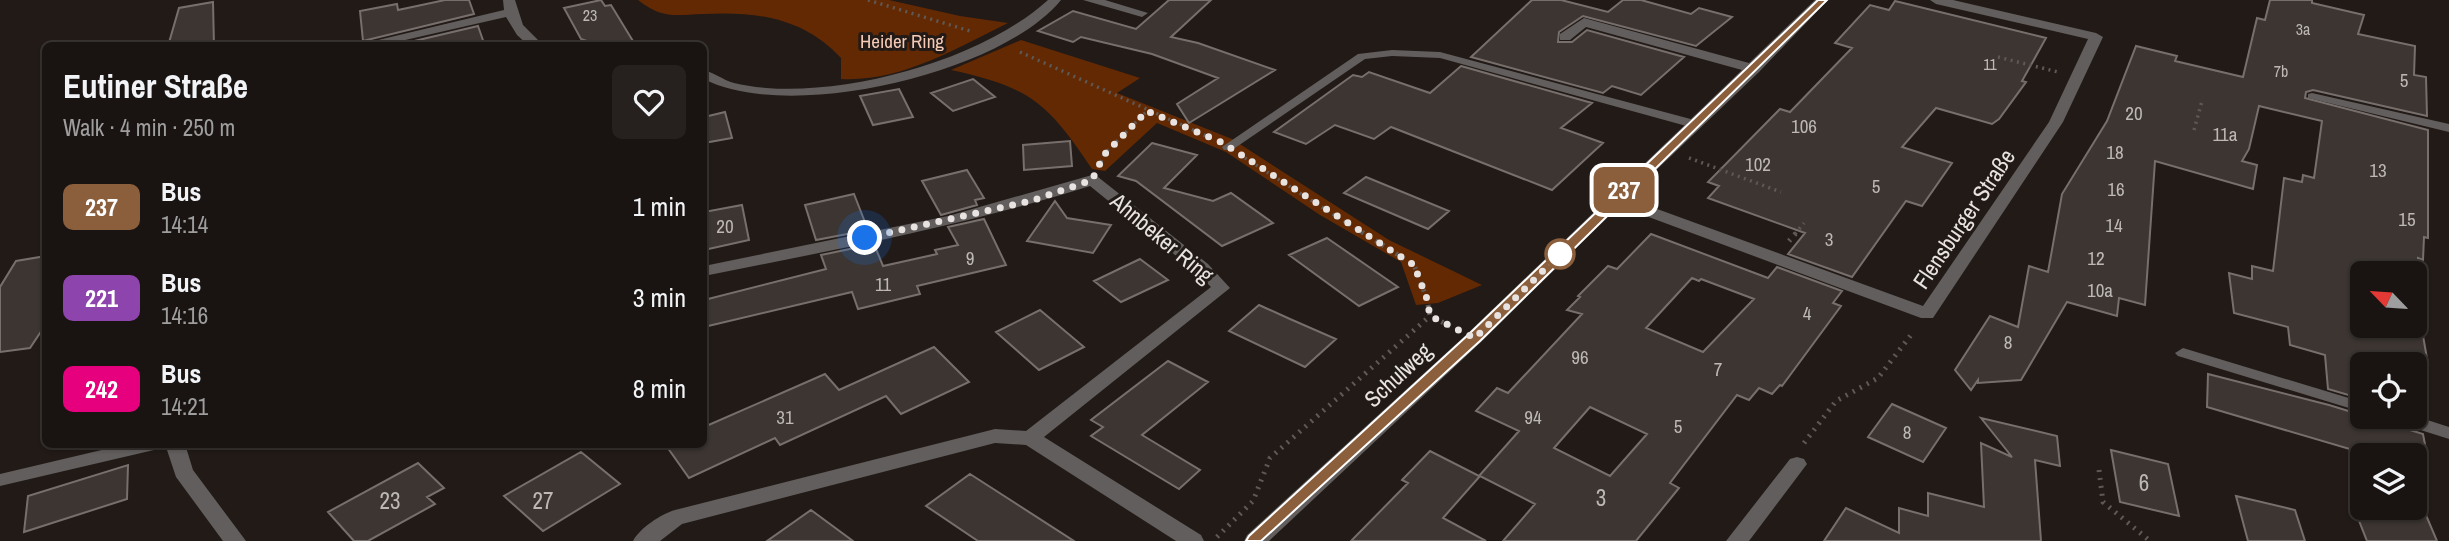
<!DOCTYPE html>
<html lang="en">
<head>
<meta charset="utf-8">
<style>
	:root { --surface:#191411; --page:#26211f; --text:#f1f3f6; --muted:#9f9e9f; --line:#373331 }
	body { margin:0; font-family:"Archivo Narrow",sans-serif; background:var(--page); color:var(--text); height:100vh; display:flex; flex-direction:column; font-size:26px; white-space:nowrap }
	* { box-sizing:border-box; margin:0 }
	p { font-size:23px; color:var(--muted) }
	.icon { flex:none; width:38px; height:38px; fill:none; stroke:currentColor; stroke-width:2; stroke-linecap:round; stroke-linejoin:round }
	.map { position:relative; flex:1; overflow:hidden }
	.sheet { position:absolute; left:42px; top:42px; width:665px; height:406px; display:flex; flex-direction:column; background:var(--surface); border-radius:10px; box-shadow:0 2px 5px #0004,0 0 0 2px var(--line) }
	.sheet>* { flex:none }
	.badge { padding:0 14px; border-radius:10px; font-size:24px; line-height:46px }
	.needle { width:46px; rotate:295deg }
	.buttons { position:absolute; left:2350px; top:261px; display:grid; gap:14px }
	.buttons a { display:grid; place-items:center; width:77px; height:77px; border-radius:10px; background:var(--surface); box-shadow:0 2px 5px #0004,0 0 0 2px var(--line); font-size:35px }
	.you { position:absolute; width:35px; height:35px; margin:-18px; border:5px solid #fff; border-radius:50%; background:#1a73e8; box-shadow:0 0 0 10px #1a73e833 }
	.map>.badge { position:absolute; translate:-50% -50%; box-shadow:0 0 0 4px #fff }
	.round { display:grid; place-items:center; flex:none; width:74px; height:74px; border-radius:10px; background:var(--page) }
	.overview { display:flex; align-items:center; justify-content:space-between; height:119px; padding:0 21px }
	h1 { font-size:33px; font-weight:700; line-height:52px }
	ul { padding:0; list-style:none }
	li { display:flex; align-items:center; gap:21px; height:91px; padding:0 21px }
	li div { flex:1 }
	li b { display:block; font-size:26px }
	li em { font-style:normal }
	li .badge { min-width:77px; font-weight:700; text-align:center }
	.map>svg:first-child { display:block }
</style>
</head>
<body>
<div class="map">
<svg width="2449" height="541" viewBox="0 0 2449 541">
	<rect width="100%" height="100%" fill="#211a17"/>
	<path fill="#632903" d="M638 0H889L960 16 1008 23C955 49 901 82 841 79V58C804 18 756 11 703 14 674 15 662 19 638 0Z
		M1021 40 1140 78 1117 93 1232 139 1389 240 1482 285 1438 303 1416 305 1401 262 1320 215 1226 152 1157 123 1105 171 1092 169C1048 103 1030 87 951 70Z"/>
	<path fill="#3c3531" stroke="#776f6c" stroke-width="2" fill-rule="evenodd" d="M445 0H469L474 14 363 41 360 11 397 4 398 10Z
		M601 0 605 6 611 5 636 46H601L581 39 564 8Z
		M1169 0H1211L1171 37 1198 43 1275 70 1189 123 1177 104 1218 78 1152 54 1081 37 1073 42 1038 31 1073 11 1136 29Z
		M1532 0H1561L1608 12 1623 0H1641L1691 14 1699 8 1732 17 1696 46 1583 16 1559 32 1558 42H1572L1587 30 1684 57 1641 95 1612 86 1603 93 1471 57Z
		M2270 0H2312V3L2364 15 2358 34 2415 46 2414 75 2426 77 2427 116 2313 90 2306 92 2305 98 2428 130V238L2424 237 2423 260 2418 258 2417 276 2415 273H2405L2362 261V326H2405L2422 330 2428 364H2362V399L2328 389 2325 355 2290 345 2288 327 2234 313 2229 273 2252 279V266L2273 271 2284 178 2302 182 2303 175 2314 178 2322 121 2259 106 2249 149 2242 161 2257 165 2253 189 2155 161 2145 305 2119 298 2117 316 2067 302 2021 380 1978 383V380L1971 390 1955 370 1990 316 2018 327 2029 266 2048 272 2062 194 2107 121 2136 46 2177 56 2175 61 2243 77 2257 18 2265 20Z
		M1895 1 2046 38 2022 81 2026 82 1999 119 1992 124 1936 108 1902 147 1952 163 1922 206 1906 201 1852 277 1788 254 1805 233 1708 198 1719 186 1708 182 1780 109 1790 112 1852 48 1835 43 1870 5 1889 10Z
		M213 2 214 46H168L179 8Z
		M478 26 485 46H393Z
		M1461 66 1592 103 1561 128 1603 143 1552 190 1391 127 1374 139 1335 125 1306 144 1274 132 1353 75 1362 77 1369 72 1430 93Z
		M973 79 995 97 953 111 931 93Z
		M899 89 913 117 873 125 860 96Z
		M725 112 732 138 704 143V117Z
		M1070 141 1072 166 1024 170 1023 145Z
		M1152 143 1197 155 1164 188 1213 201 1231 193 1273 223 1222 246 1136 181 1118 176Z
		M967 170 984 198 975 200 977 205 941 215 922 181Z
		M1366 177 1449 211 1428 229 1344 193Z
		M854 194 868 230 816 240 805 205Z
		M1055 201 1067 218 1111 225 1093 253 1027 241Z
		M742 205 749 240 704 250V212Z
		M984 219 1006 265 917 286 920 294 858 309 852 292 704 327V300L826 269 821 255 874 244 883 266 937 254 935 250 958 245 948 227Z
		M1651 234 1768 278 1777 267 1842 291 1833 303 1841 306 1782 386 1780 385 1772 394 1759 388 1749 400 1737 395 1670 483 1679 488 1636 541H1503L1535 504 1480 476 1443 518 1486 541H1351L1408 483 1402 480 1430 451 1479 476 1519 431 1476 411 1497 388 1508 393 1582 314 1567 310 1580 297 1578 296 1608 266 1617 269ZM1692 278 1699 281 1701 279 1754 299 1703 352 1646 328ZM1590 407 1647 434 1610 476 1554 448Z
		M1327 238 1398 287 1359 306 1289 255Z
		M46 256V324L30 348 0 352V287L16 261Z
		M1140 259 1168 280 1121 302 1094 281Z
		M1259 305 1290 319 1336 339 1305 367 1229 331Z
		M1040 310 1084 347 1039 370 996 332Z
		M934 347 969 382 901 414 886 396 780 445 775 438 689 478 665 444H704V427L825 374 839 390Z
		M1168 361 1208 382 1142 435 1200 470 1179 489 1091 436 1103 427 1091 420Z
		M2208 374 2329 405 2423 434 2427 455H2370L2207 407Z
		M1892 404 1946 428 1923 462 1868 437Z
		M1981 418 2057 436 2060 466 2035 460 2041 541H1824L1846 508 1899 533V508L1928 516V493L1984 507 1981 443 2012 457Z
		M2111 450 2168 464 2179 516 2120 502Z
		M581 452 620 484 543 531 504 496Z
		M418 463 444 488 427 497 435 504 368 541H354L328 512Z
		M128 465 127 499 24 532 28 496Z
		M970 474 1074 541H978L926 506Z
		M2236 496 2295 510 2305 541H2248Z
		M2354 508H2423L2437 541H2367Z
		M811 510 853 541H767Z"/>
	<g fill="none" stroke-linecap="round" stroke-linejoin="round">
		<path stroke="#5f5956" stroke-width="3.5" stroke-dasharray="2 4.5" stroke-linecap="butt" d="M868 0 970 31
			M1020 52 1213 139
			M1998 57 2058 72
			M2194 130 2202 101
			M1245 158 1364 234
			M1689 158 1781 192
			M1101 162 1104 154 1147 111
			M1795 234 1804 223"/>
		<path stroke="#5f5956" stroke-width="5" stroke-dasharray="2 6" stroke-linecap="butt" d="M1362 232 1414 265 1427 299 1430 316 1452 327
			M1789 241 1797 232
			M1804 443 1836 401 1878 378 1914 331
			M2099 470 2103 502 2150 541
			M1217 537 1253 501 1270 458 1430 316"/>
		<path fill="#625e5d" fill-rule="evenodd" d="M1392 50 1440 52 1698 121 1700 124 1698 127H1690L1440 58 1392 56 1365 59 1232 150H1224L1222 147 1358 54Z
			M2312 93 2449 124V132L2308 98V94Z
			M2183 348 2362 402V412L2178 356 2175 353Z
			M2387 416H2415L2449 427V439L2389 420Z
			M127 444H162L160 448 154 450 0 486V474Z"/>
		<path fill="#625e5d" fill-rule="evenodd" d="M503 0H515L523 25 544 46H529L517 35 506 17 379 46H353L504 10Z
			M1048 0H1061C1001 74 788 123 704 79V70C715 73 723 80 734 83 743 85 755 87 766 88 853 95 983 59 1048 0Z
			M1083 0H1105L1148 13 1142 17Z
			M1815 0H1828L1759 72 1627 198 1923 306 2049 122 2088 39 1936 4 1930 0H1953L2096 33 2103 37 2063 122 1933 318H1921L1619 206 1481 342 1269 541H1244L1247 535 1467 334 1742 70 1586 27 1570 40H1560V34L1584 18 1749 63Z
			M1092 175 1098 177 1208 264 1230 288 1044 437 1201 535 1204 541H1176L1026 445 995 443 682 524 660 541H633C640 528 661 514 675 510L995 429 1026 431 1211 287 1196 272 1090 186C963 226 834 250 704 276V266L948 216Z
			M165 444H185L193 470 246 541H223L176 477Z
			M1797 457 1804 459 1807 464 1749 541H1726L1790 459Z"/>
	</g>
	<path fill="#8b5e3c" stroke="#fff" stroke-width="2" d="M1818 0H1827L1480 341 1261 541H1246L1249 536 1469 334Z"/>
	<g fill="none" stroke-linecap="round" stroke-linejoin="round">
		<path stroke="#e8e3e1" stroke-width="7" stroke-dasharray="0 12.6" d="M865 238 1031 201 1092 180 1104 155 1147 111 1221 142 1414 265 1427 299 1430 316 1475 338 1564 250 1560 254"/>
	</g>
	<circle fill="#fff" stroke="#8b5e3c" stroke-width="3.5" cx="1560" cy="254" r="14"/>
	<g text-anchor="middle" stroke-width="6" stroke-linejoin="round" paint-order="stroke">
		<g font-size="16" fill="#bdb8b5">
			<text x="590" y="21">23</text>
			<text x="2303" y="35">3a</text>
			<text x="1990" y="70">11</text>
			<text x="2281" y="77">7b</text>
		</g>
		<g font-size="19" fill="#f6cbb6" stroke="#211a17">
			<text x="902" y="48">Heider Ring</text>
		</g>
		<g font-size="19" fill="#bdb8b5">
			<text x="2404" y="87">5</text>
			<text x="2134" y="120">20</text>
			<text x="1804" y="133">106</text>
			<text x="2225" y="141">11a</text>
			<text x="2115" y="159">18</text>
			<text x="1758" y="171">102</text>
			<text x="2378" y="177">13</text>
			<text x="1876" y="193">5</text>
			<text x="2116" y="196">16</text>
			<text x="2407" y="226">15</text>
			<text x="2114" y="232">14</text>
			<text x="725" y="233">20</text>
			<text x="1829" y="246">3</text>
			<text x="970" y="265">9</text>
			<text x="2096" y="265">12</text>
			<text x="883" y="291">11</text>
			<text x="2100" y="297">10a</text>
			<text x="1807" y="320">4</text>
			<text x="2008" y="349">8</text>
			<text x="1580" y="364">96</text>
			<text x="1718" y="376">7</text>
			<text x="785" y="424">31</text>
			<text x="1533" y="424">94</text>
			<text x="1678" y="433">5</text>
			<text x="1907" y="439">8</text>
		</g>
		<g font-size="23" fill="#e8e3e1" stroke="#211a17">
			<text transform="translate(1964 219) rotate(-56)" y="8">Flensburger Straße</text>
			<text transform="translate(1162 238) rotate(40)" y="8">Ahnbeker Ring</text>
			<text transform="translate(1398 375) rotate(-43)" y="8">Schulweg</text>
		</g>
		<g font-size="23" fill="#bdb8b5">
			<text x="2144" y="491">6</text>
			<text x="1601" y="506">3</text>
			<text x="390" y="509">23</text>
			<text x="543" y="509">27</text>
		</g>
	</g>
</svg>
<div class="buttons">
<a><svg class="needle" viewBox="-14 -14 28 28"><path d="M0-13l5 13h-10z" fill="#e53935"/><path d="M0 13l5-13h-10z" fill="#9f9e9f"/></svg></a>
<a><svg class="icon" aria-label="locate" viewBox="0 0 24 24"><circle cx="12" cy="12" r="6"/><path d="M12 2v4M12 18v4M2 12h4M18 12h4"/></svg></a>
<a><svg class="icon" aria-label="layers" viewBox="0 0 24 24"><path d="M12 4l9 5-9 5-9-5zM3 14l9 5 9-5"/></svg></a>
</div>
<div class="you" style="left:865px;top:238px"></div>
<b class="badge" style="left:1624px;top:190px;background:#8b5e3c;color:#fff">237</b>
<section class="sheet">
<div class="overview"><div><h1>Eutiner Straße</h1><p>Walk · 4 min · 250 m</p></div><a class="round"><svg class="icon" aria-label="heart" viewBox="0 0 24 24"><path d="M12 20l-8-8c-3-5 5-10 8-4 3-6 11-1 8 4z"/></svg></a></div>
<ul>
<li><span class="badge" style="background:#8b5e3c;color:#fff">237</span><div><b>Bus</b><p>14:14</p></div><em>1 min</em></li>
<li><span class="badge" style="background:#8e44ad;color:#fff">221</span><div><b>Bus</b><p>14:16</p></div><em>3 min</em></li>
<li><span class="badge" style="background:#e6007e;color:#fff">242</span><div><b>Bus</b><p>14:21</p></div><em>8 min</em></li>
</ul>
</section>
</div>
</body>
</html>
